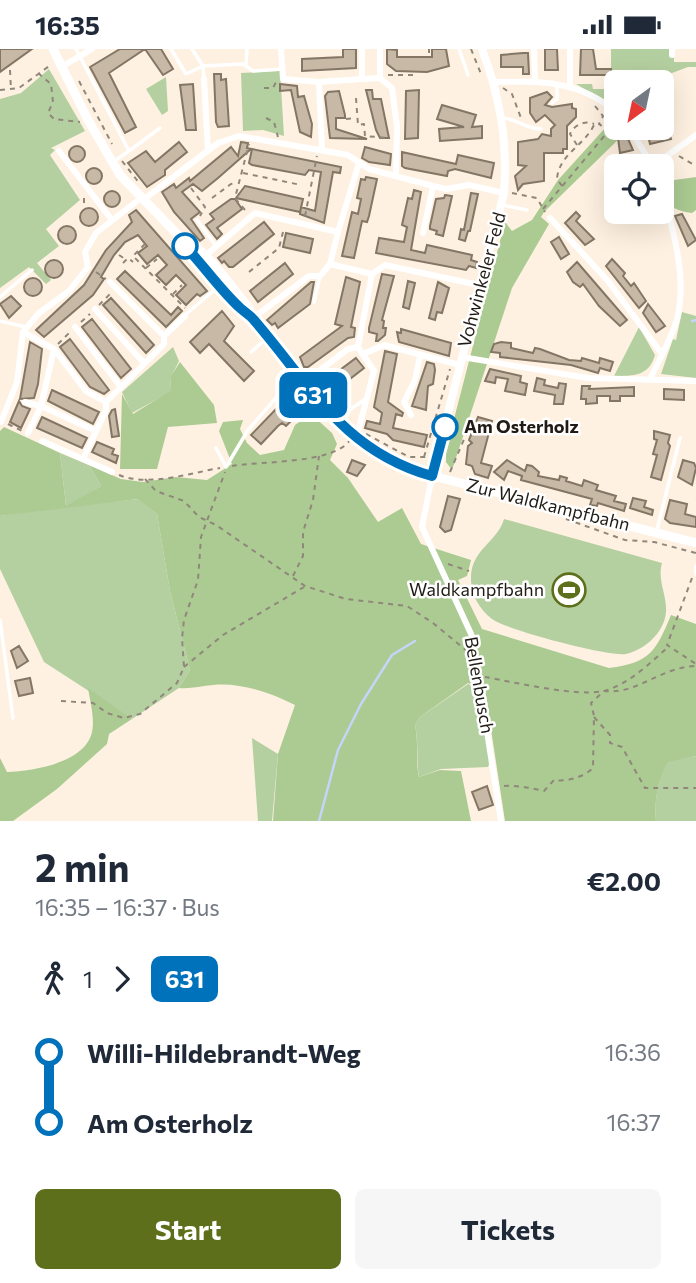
<!DOCTYPE html>
<html lang="en">
<head>
<meta charset="utf-8">
<style>
	:root { --surface:#fff; --page:#f6f6f7; --text:#1f2937; --muted:#747a83; --accent:#5d6f1b }
	body { margin:0; font-family:Commissioner,sans-serif; background:var(--page); color:var(--text); height:100vh; display:flex; flex-direction:column; font-size:26px; white-space:nowrap }
	* { box-sizing:border-box; margin:0 }
	p { font-size:23px; color:var(--muted) }
	.icon { flex:none; width:38px; height:38px; fill:none; stroke:currentColor; stroke-width:2; stroke-linecap:round; stroke-linejoin:round }
	.map { position:relative; height:772px; overflow:hidden }
	.panel { display:flex; flex-direction:column; background:var(--surface); flex:1 }
	.panel>* { flex:none }
	.badge { padding:0 14px; border-radius:10px; font-size:24px; line-height:46px }
	.needle { width:46px; rotate:213deg }
	.controls { position:absolute; left:604px; top:21px; display:grid; gap:14px }
	.controls a { display:grid; place-items:center; width:70px; height:70px; border-radius:10px; background:var(--surface); box-shadow:0 7px 28px #0002; font-size:35px }
	.map>.badge { position:absolute; translate:-50% -50%; box-shadow:0 0 0 4px #fff }
	.legs { display:flex; align-items:center; gap:10px; height:77px; padding:0 35px; font-size:23px }
	.legs p { margin-inline-start:auto }
	.overview { display:flex; align-items:center; justify-content:space-between; height:119px; padding:0 35px }
	h1 { font-size:38px; font-weight:700; line-height:52px }
	.cta { display:flex; gap:14px; margin-top:auto; padding:14px 35px }
	.cta a { flex:1; height:80px; border-radius:10px; background:var(--accent); color:#fff; font-size:28px; font-weight:700; line-height:80px; text-align:center }
	.cta a+a { background:var(--page); color:var(--text) }
	ul { padding:0 35px; list-style:none }
	li { display:flex; align-items:center; gap:24px; height:70px; font-size:26px }
	li i { display:grid; place-items:center; width:10px; height:100%; margin:0 9px; background:currentColor }
	li i::after { content:''; width:18px; height:18px; margin:-9px; border:5px solid; border-radius:50%; background:var(--surface) }
	li p { margin-inline-start:auto }
	li:first-child i { background:linear-gradient(#0000 50%,currentColor 0) }
	li:last-child i { background:linear-gradient(currentColor 50%,#0000 0) }
	.status { display:flex; justify-content:space-between; align-items:center; height:49px; padding:0 35px; background:var(--surface); direction:ltr }
	.status svg { height:19px; fill:currentColor }
	.map>svg:first-child { display:block }
</style>
</head>
<body>
<div class="status"><b>16:35</b><svg viewBox="0 0 49 12"><path d="M0 12V9h3v3zM5 12V6h3v6zM10 12V3h3v9zM15 12V0h3v12zM26 1h20v11H26zM47 4h2v5h-2z"/></svg></div>
<div class="map">
<svg width="696" height="772" viewBox="0 0 696 772">
	<rect width="100%" height="100%" fill="#fef1e1"/>
	<path fill="#b5d0a0" d="M611 0H670V8H674V13H696V18H688L648 33H616V59L576 35H592L593 40H605V35H611Z
		M49 20 85 82 51 99 55 101 50 106 80 151 46 180 59 197 37 214 51 231 46 235 29 218 0 239V50L21 44Z
		M280 22 284 87 263 81 243 82 241 24Z
		M166 28 168 62 162 66 146 40Z
		M682 263 696 267V329L661 325 673 290 676 291Z
		M639 278 655 306C649 327 634 327 614 327Z
		M173 298 179 312 171 328 170 343 132 364 122 343Z
		M60 404 89 416 101 437 68 457 139 450 157 465 170 542 190 621 179 639 132 670 44 613 0 520V467L66 457Z
		M504 470 662 514C655 539 678 557 657 585 649 595 638 602 626 605 609 608 506 581 492 570 479 560 470 544 471 528 471 501 498 492 504 470Z
		M468 635 479 638 490 713 488 718 441 720 419 728C416 710 419 695 415 676L420 668Z
		M252 689 278 705 272 772H258Z
		M696 707V772H656C654 750 658 732 668 712Z"/>
	<path fill="#abcb92" d="M616 67V79L627 82 544 163 541 168 549 175 512 239 452 421 446 413V401L505 173 512 182 532 171 558 131Z
		M696 128V161L692 164C670 161 663 154 667 132Z
		M180 313 214 356 217 374 168 378 157 420H120L122 345 133 365 170 342 171 327Z
		M311 365 332 384 337 395 330 411 348 429 378 473 402 459 421 495 471 511 467 527 458 531 482 580 609 619C650 614 656 602 671 566L696 575V707L668 713C658 732 654 750 656 772H505L485 641 468 634 420 668 415 676C419 695 415 710 419 728L440 721 461 722 471 772H273L278 705 295 656C271 644 240 633 213 636 201 637 191 640 179 639L190 621 170 542 157 465 138 450 0 467V382L4 378 60 404 66 457 101 437 89 416 121 430 143 433 176 428 207 431 232 415 219 382 223 373 243 371 240 380 247 394 260 406 284 401 295 376Z
		M88 639 132 670 109 685 107 695 57 740 13 772H0V709L7 723C33 722 85 714 92 683 95 670 90 652 88 639Z"/>
	<g fill="none" stroke-linecap="round" stroke-linejoin="round">
		<path stroke="#c4d5f7" stroke-width="2.5" d="M692 272 696 271
			M319 772 338 701 361 655 392 606 415 592"/>
	</g>
	<path fill="#c8b9a6" stroke="#847664" stroke-width="2" d="M0 0H32L0 23Z
		M120 0H161L173 20 163 26 145 0 109 24 136 78 125 84 90 18Z
		M343 0H356V19L302 22V10L343 8Z
		M387 0 397 1V8H432V0H446L449 17 427 23 396 22 387 15Z
		M545 0H557L558 21H545Z
		M581 0H593L596 20H611V26H580Z
		M523 4H528L529 25H523V18H501V6Z
		M214 25H221V31L226 30 229 77 218 78 216 73Z
		M193 35 196 81H186L180 36Z
		M280 35 297 37 298 48 304 47 312 75 311 88 300 83 291 41 280 42Z
		M366 41H372L373 50H381L389 89H380L376 81Z
		M419 41 418 89 405 90 406 42Z
		M339 42 345 66V69H336V80L367 90 330 89 325 47 328 43Z
		M547 43 552 48 545 56 552 58 572 55V59L576 60V68L567 77V100H563V104H544V132L523 135 518 141 515 127 526 117 518 116V93L538 90 542 85 551 87V80L555 76 545 66 536 73 530 64V49Z
		M442 56 476 66 472 78 482 77V89L440 92 439 80 464 78 437 70Z
		M668 80 671 90 650 95 648 86Z
		M625 83 633 101 620 104 618 89Z
		M179 93 187 103 165 121V126L147 138 128 114 146 102 155 113Z
		M241 93 248 94 247 99 251 100 218 129 202 142 193 135 182 143 200 163 191 170 204 189 200 192 174 163 162 143 174 135 176 139 189 129 190 132 231 98 238 107Z
		M69 105a8 8 0 1 1 16 0a8 8 0 1 1-16 0Z
		M365 98 391 105 390 116 369 113 362 109Z
		M252 100 341 118 340 124 333 123 324 174 300 165 301 158 315 162 321 123 309 121 305 126 252 116 249 114Z
		M402 103 456 115 458 106 494 114 491 129 455 120 448 122 447 127 405 119 402 117Z
		M86 127a8 8 0 1 1 16 0a8 8 0 1 1-16 0Z
		M366 128 377 130 369 167 367 173 362 172 354 209 342 207 352 163 358 165 361 150 357 149 361 130 365 131Z
		M245 137 303 150 300 163 236 149Z
		M414 141 421 143 411 201 425 204 427 196 472 206 471 211 477 213 476 219 469 217 466 221 376 204 379 189 404 193 407 178 402 176 408 149 412 150Z
		M104 150a8 8 0 1 1 16 0a8 8 0 1 1-16 0Z
		M471 144 478 145 470 182H468L465 192 459 190 461 180 464 181Z
		M445 146 452 147 443 187 436 185 437 182 430 180V177L436 150 444 149Z
		M231 150H235L242 160 217 179 222 185 217 190 206 176 214 170 210 165Z
		M80 168a9 9 0 1 1 18 0a9 9 0 1 1-18 0Z
		M136 161 207 242 200 247 197 245 186 256 176 246 186 236 176 226 166 236 156 226 167 216 158 206 147 215 138 204 147 197 138 186 125 193 114 206 101 228 104 230 93 246 44 288 36 281 84 236 106 201 132 173 129 166Z
		M576 163 580 167 576 172 594 190 585 196 565 174Z
		M682 165 696 191 688 197 675 167Z
		M264 173 274 185 233 218H229L224 212 222 214 218 209Z
		M58 186a9 9 0 1 1 18 0a9 9 0 1 1-18 0Z
		M286 184 313 190 310 204 283 198Z
		M559 188 569 205 561 210 551 193Z
		M612 210 625 224 623 227 631 237 634 234 646 252 639 259 606 217Z
		M45 220a9 9 0 1 1 18 0a9 9 0 1 1-18 0Z
		M577 213 627 271 620 277 599 257 583 235 580 238 573 233 567 223Z
		M285 214 293 225 258 253 250 242Z
		M125 222 171 266 178 258 182 262 166 278 117 230Z
		M382 225 394 227 382 271 384 272 383 279H386L385 286 378 292H376L377 285 369 283V279Z
		M346 228 360 233 351 278 355 279 354 288 348 289 308 318H304L300 308 342 277 335 275Z
		M24 238a9 9 0 1 1 18 0a9 9 0 1 1-18 0Z
		M408 232 415 234 409 260 403 258Z
		M311 233H314L310 255 278 279 275 274 272 276 267 271Z
		M438 233 449 239 442 264 437 263 435 271 429 269Z
		M11 247 21 257 9 269 0 255Z
		M111 249 154 296 146 304 103 256Z
		M648 255 665 277 656 283 643 264Z
		M222 262 234 277 224 292 254 322 244 332 209 295 200 304 190 293Z
		M92 270 131 320 121 329 82 278Z
		M401 280 451 294 449 307 399 293 397 283 401 284Z
		M70 290 109 341 104 345 90 338 60 298Z
		M30 293 42 300 38 335 34 349 20 350Z
		M501 293 511 294V299L533 304 535 299 540 300 569 311 581 312 582 309 599 314 600 309 613 313 610 322 600 319 598 324 571 316 500 308V304L491 303 494 295Z
		M385 302 397 305 388 353 403 364 402 367 396 365 393 379 427 386 424 398 393 391 387 385 365 379 367 372 380 375 382 364 374 358Z
		M356 309 364 319 328 347 320 336Z
		M427 313 434 315 435 321 433 335 428 337 426 361 412 357Z
		M490 320 521 327 520 333 527 335 525 346 505 342 508 330 496 328 495 334 485 332Z
		M537 329 545 331 544 336 558 339 559 334 566 335 563 355H554L555 346 534 342Z
		M582 337H590L589 340 634 338V347H620V352H610V347H597V354L586 355V350H581Z
		M664 340 684 341V351L664 350Z
		M52 341 99 363 93 375 48 352Z
		M19 352 22 357 30 360 21 379 10 373Z
		M280 356 294 369 286 377 282 374 278 377 261 395 251 386Z
		M115 360 119 387 112 388 109 367 112 361Z
		M42 368 87 389 82 399 37 379Z
		M478 368 492 372 481 414 492 417 488 429 475 425 472 417 466 415 468 397 472 394 469 391Z
		M654 382 670 386 668 394 670 397 661 431 651 428 657 406 653 405 657 391 654 390Z
		M97 393 114 400 112 405 118 407 116 414 92 403Z
		M352 411 365 416 357 427 347 423Z
		M507 411 525 422 527 416 532 417 539 423 538 427 559 431 560 427 567 429 566 432 582 437 584 431 598 436 596 441 616 447 614 452 626 455 624 462 598 454 597 457 590 456 592 450 521 431 522 427 508 422 504 431 494 423Z
		M683 411 694 414 696 419 692 436 678 428Z
		M448 447 460 450 451 481 445 483 440 478Z
		M633 449 646 452 644 458 653 461 652 466 630 459Z
		M670 451 687 455 685 465 696 468V478L670 474 665 470Z
		M19 597 28 612 17 619 11 602Z
		M30 629 33 644 19 647 15 632Z
		M487 737 493 756 479 761 472 743Z"/>
	<g fill="none" stroke-linecap="round" stroke-linejoin="round">
		<path stroke="#90877b" stroke-width="2" stroke-dasharray="5 5" stroke-linecap="butt" d="M429 0V4
			M471 0 481 25
			M10 21 11 41
			M38 24 51 35 53 53 48 64 54 70 80 73
			M388 26H417
			M79 32 112 95
			M264 39H273L276 33
			M503 39 512 45 521 69
			M0 41 19 39 52 15
			M356 49 358 76 364 75 365 87 388 89
			M595 57 603 67 599 75 608 81
			M266 69 274 73 278 88
			M346 70 356 69
			M577 96 570 85C574 76 585 71 594 75
			M679 107 696 117
			M122 112 140 135
			M243 124 301 136
			M562 137 557 130C559 105 584 97 594 76L599 75
			M191 139 205 158 200 167
			M512 144 537 149 545 163
			M212 149 231 135 237 134
			M84 154V145
			M543 160 616 73
			M245 161 235 149 249 95
			M305 167 317 107
			M145 195 133 207 185 259
			M119 206 125 210
			M123 214 128 209 133 213
			M146 219 157 210
			M96 223 106 230
			M249 223 279 199 284 179
			M173 245 182 236
			M99 256 112 243
			M81 273 90 265
			M58 295 69 284
			M8 375 22 382
			M366 385 409 408H427
			M424 408 450 320
			M232 417C261 412 334 415 350 391
			M450 423 471 374
			M119 426C148 438 190 424 220 419
			M145 430 156 442 184 452 199 468 216 476 305 537 346 550 407 557 433 574 467 602
			M566 470 625 491 654 493 696 504
			M448 515 469 522
			M293 527 303 507V483L313 451 319 407
			M692 529 667 596 696 615
			M184 618 223 586 304 538
			M485 628C514 633 575 648 604 642 629 635 649 615 667 599
			M61 652 93 654 107 664 124 669 140 665 177 634 184 618 182 589 184 571 198 531 201 488 225 423
			M594 668 610 686V694L622 698 645 739H696
			M504 737C517 736 530 739 544 742L554 731C567 733 584 728 593 719L594 667 591 654 604 642C637 646 660 618 696 617"/>
		<path stroke="#fff" stroke-width="3.5" d="M76 0 129 102 113 113
			M171 0 186 25 203 17 192 0
			M459 0 468 26
			M246 17 247 0
			M204 30 203 17 243 15 253 22 281 20
			M552 54 557 50V36
			M503 69C517 70 526 80 541 80
			M129 102 160 79
			M502 156 527 161
			M197 171 216 197
			M0 248 32 221
			M314 253 320 227
			M185 266 219 237
			M0 272 26 278
			M251 303 266 290
			M345 364 367 349
			M216 399 226 418 248 381 295 327
			M657 481 680 389
			M696 517V525
			M0 571 13 669"/>
		<path stroke="#fff" stroke-width="6" d="M281 0 283 30 319 33 322 100
			M362 0V30L380 29V0
			M534 0 535 32
			M570 0V35
			M672 0V6
			M63 17 92 0
			M380 29 392 39 397 78 396 125
			M204 30 208 102
			M319 33 362 30
			M494 33C541 32 579 31 616 63
			M629 79 653 117
			M59 102 112 171
			M653 117 696 86
			M143 151 218 94 239 87 348 106 369 120 433 137 446 140 469 136 504 144
			M550 169 608 232 662 305
			M338 183 359 114
			M423 184 433 137
			M205 207 255 164 338 183 330 215 372 225 385 216 483 237
			M110 233 164 287
			M95 260 144 314
			M253 269 309 227H320L330 215
			M75 278 120 337
			M23 283 54 300 86 342 106 353V361L83 410
			M363 305 384 296 460 316
			M462 308 588 329 696 332
			M650 330C659 311 671 291 677 270 688 227 672 180 662 139
			M303 334 348 300 358 298
			M25 353 41 357 54 300
			M106 353 164 295V287L185 267
			M411 366 404 353 415 331 420 307
			M1 373 17 333 23 283 39 264 69 242 88 218 85 203 96 184 141 149
			M28 384 41 357 96 382
			M356 390 374 322 358 298 372 225
			M42 392 112 423
			M432 427 422 478 472 587 501 772"/>
		<path stroke="#fff" stroke-width="8" d="M432 427 504 144C508 93 500 48 482 0"/>
		<path stroke="#fff" stroke-width="9" d="M53 0 88 71 120 126 177 185 238 258 253 269 314 347 367 398 417 423 696 494
			M178 186C207 200 228 234 249 259L252 267"/>
	</g>
	<g fill="none" stroke-linecap="round" stroke-linejoin="round">
		<defs>
			<path id="line-1" d="M185 197C203 216 219 239 238 257 243 262 250 266 254 271 311 337 343 402 432 427L445 378"/>
		</defs>
		<use href="#line-1" stroke="#fff" stroke-width="16"/>
		<use href="#line-1" stroke="#0072bc" stroke-width="10"/>
	</g>
	<defs>
		<symbol id="stadium-ring" viewBox="-11 -11 22 22"><circle r="9.5" fill="#fff" stroke="#5d6f1b" stroke-width="1.5"/><path d="M0-5a6.5 5 0 1 0 0 10a6.5 5 0 1 0 0-10ZM-3.5-1.8h7v3.6h-7Z" fill="#5d6f1b"/></symbol>
	</defs>
	<g fill-rule="evenodd">
		<use href="#stadium-ring" x="550" y="522" width="38" height="38"/>
	</g>
	<g fill="#fff" stroke="#0072bc" stroke-width="3.5">
		<circle cx="185" cy="197" r="12"/>
		<circle cx="445" cy="378" r="12"/>
	</g>
	<g text-anchor="middle" stroke-width="5" stroke-linejoin="round" paint-order="stroke">
		<g font-size="18" fill="#201b14" stroke="#fff">
			<text transform="translate(482 231) rotate(-75)" y="6">Vohwinkeler Feld</text>
			<text transform="translate(548 456) rotate(14)" y="6">Zur Waldkampfbahn</text>
			<text transform="translate(479 636) rotate(80)" y="6">Bellenbusch</text>
		</g>
		<g font-size="18" font-weight="bold" fill="#201b14" stroke="#fff" text-anchor="start">
			<text x="464" y="384">Am Osterholz</text>
		</g>
		<g font-size="18" fill="#201b14" stroke="#fff" text-anchor="end">
			<text x="544" y="547">Waldkampfbahn</text>
		</g>
	</g>
</svg>
<div class="controls">
<a><svg class="needle" viewBox="-14 -14 28 28"><path d="M0-13l5 13h-10z" fill="#e53935"/><path d="M0 13l5-13h-10z" fill="#747a83"/></svg></a>
<a><svg class="icon" aria-label="locate" viewBox="0 0 24 24"><circle cx="12" cy="12" r="6"/><path d="M12 2v4M12 18v4M2 12h4M18 12h4"/></svg></a>
</div>
<b class="badge" style="left:313px;top:346px;background:#0072bc;color:#fff">631</b>
</div>
<section class="panel">
<div class="overview"><div><h1>2 min</h1><p>16:35 – 16:37 · Bus</p></div><b>€2.00</b></div>
<div class="legs"><svg class="icon" aria-label="walk" viewBox="0 0 24 24"><circle cx="13" cy="4" r="2"/><path d="M13 8l-2 6 4 7M11 14l-3 7M7 12l3-4h3l4 4"/></svg>1<svg class="icon" aria-label="forward" viewBox="0 0 24 24"><path d="M9 5l7 7-7 7"/></svg><b class="badge" style="background:#0072bc;color:#fff">631</b></div>
<ul>
<li><i style="color:#0072bc"></i><b>Willi-Hildebrandt-Weg</b><p>16:36</p></li>
<li><i style="color:#0072bc"></i><b>Am Osterholz</b><p>16:37</p></li>
</ul>
<div class="cta"><a>Start</a><a>Tickets</a></div>
</section>
</body>
</html>
